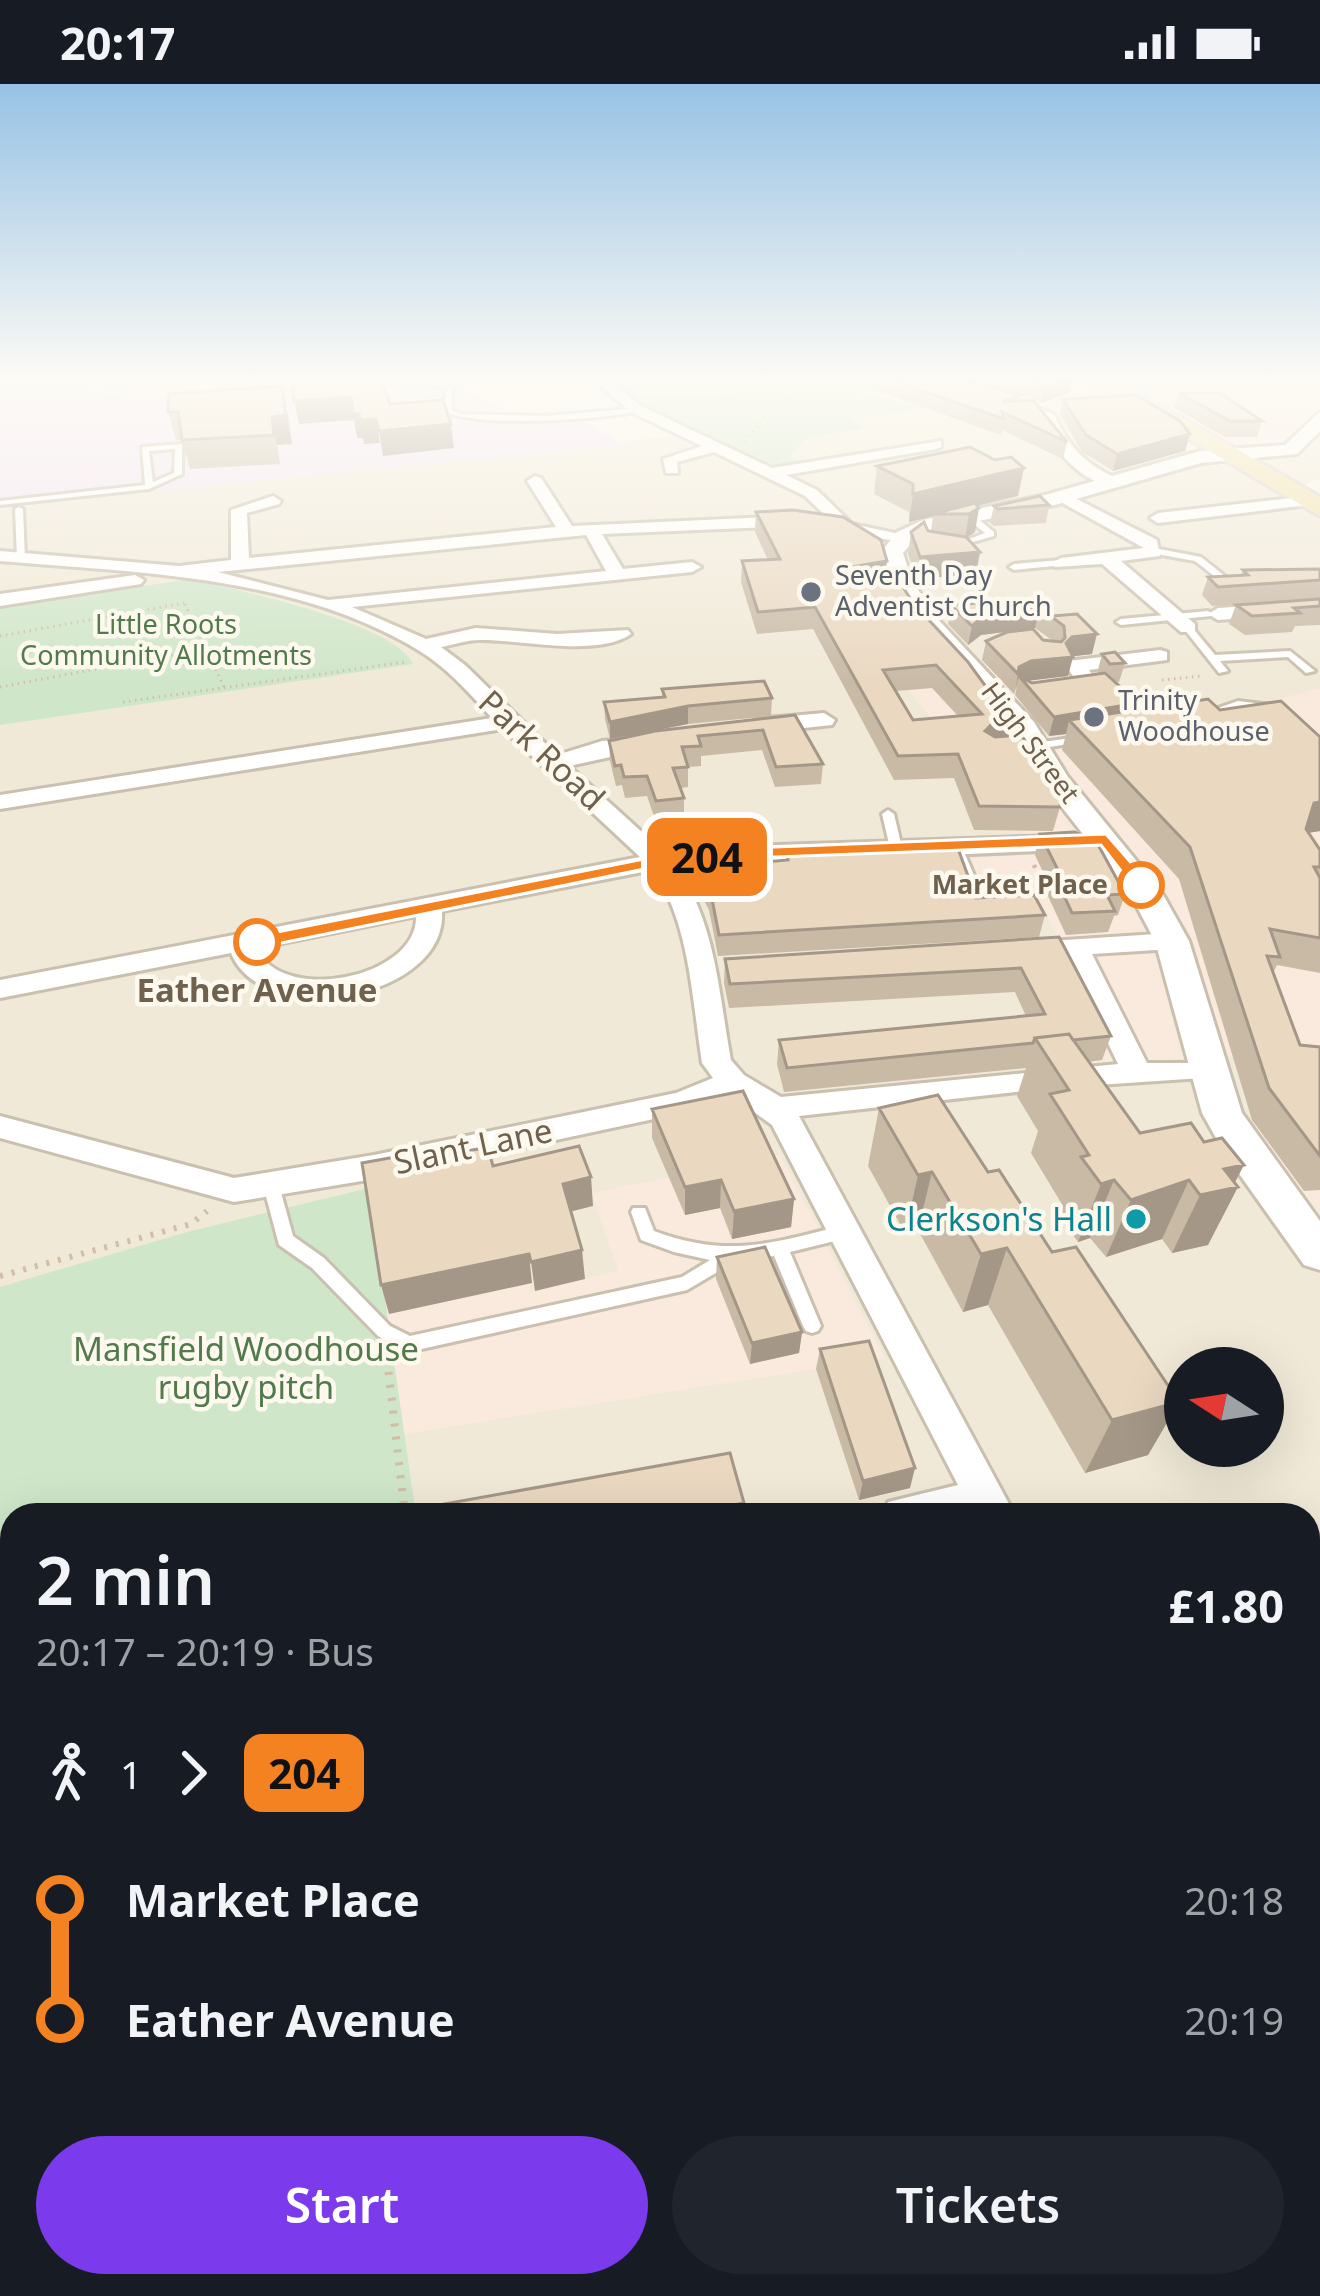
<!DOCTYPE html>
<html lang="en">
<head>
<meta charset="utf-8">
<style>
	:root { --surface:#171b24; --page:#20242c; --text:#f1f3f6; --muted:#9ea1a6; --accent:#7c3aed }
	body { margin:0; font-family:"Noto Sans",sans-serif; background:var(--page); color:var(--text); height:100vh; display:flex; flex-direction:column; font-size:45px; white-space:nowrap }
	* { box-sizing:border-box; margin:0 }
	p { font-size:39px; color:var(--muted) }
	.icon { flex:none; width:66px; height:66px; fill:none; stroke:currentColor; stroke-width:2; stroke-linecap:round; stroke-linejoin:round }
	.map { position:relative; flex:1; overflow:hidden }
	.side { position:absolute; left:0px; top:1419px; width:1320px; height:795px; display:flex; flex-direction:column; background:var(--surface); border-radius:36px 36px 0 0; box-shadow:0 12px 48px #0002 }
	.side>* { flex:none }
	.badge { padding:0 24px; border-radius:18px; font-size:42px; line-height:78px }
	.needle { width:78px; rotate:282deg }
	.controls { position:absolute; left:1164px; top:1263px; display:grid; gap:24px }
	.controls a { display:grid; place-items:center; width:120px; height:120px; border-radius:50%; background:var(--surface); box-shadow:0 12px 48px #0002; font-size:60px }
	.map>.badge { position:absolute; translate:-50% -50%; box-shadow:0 0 0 6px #fff }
	.legs { display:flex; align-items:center; gap:18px; height:132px; padding:0 36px; font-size:39px }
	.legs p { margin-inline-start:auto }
	.summary { display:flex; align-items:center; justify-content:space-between; height:204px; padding:0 36px }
	h1 { font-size:66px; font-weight:600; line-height:90px }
	.primary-button { display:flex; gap:24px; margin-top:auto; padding:24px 36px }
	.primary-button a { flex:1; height:138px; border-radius:72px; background:var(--accent); color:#fff; font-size:48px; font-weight:600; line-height:138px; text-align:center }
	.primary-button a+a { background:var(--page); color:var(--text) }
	ul { padding:0 36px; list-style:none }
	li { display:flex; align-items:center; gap:42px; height:120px; font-size:45px }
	li i { display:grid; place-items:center; width:18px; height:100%; margin:0 15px; background:currentColor }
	li i::after { content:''; width:30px; height:30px; margin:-15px; border:9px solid; border-radius:50%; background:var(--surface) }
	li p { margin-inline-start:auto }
	li:first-child i { background:linear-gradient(#0000 50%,currentColor 0) }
	li:last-child i { background:linear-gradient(currentColor 50%,#0000 0) }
	.status { display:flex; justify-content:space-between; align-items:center; height:84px; padding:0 60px; background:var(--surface); direction:ltr }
	.status svg { height:33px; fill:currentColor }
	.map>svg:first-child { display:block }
</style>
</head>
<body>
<div class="status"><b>20:17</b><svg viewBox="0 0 49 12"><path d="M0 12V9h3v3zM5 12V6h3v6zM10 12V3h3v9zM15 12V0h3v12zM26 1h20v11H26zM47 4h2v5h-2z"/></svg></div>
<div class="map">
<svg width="1320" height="2212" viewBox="0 0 1320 2212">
	<rect width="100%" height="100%" fill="#faf6e8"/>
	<path fill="#f0e9d7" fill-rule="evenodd" d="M250 292 179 313 144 315 34 293Z
		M586 292H1320V395L1283 407 1320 433V2212H0V422L675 352 617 322ZM1185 1284H1263V1362H1185ZM12 1431H1308V2202H12Z"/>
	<path fill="#f9eadd" d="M1080 293 1143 326 1191 323 1300 341 1284 359 1269 364 1176 372 1162 380 1109 391 1085 380 1064 349 1071 341 1072 318 1053 308 1060 294Z
		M1057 573 1093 612 1055 632 1028 636 1055 666 1198 645 1218 631 1320 604V1133L1284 1099 1252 1036 1234 972 1036 983 1032 939 1067 875 1038 813H931L920 776 1035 771 1024 745 908 606 940 603 931 591 988 585 985 579Z
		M780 1071 885 1274 404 1350 369 1104 514 1074 531 1208 618 1187 591 1109Z
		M42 2202H298V2212H25Z"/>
	<path fill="#f3e4f6" d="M0 292H39L112 312 144 315 179 313 250 292H410L457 302 515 330 574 326 578 334 625 361 0 422Z"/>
	<path fill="#cfe6c8" d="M771 292H850L833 302 928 324 849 334 865 344 806 354 790 373 803 379 771 382 648 325 631 313 716 312 775 301Z
		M190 495C234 505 397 540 413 580L0 641V524Z
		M369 1104 416 1431H12V1797L0 1802V1203L191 1147Z"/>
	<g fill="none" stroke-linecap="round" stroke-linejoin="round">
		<defs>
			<path id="service" d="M381 292H387L388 296 421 294 452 303V326L460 330 547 332 638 324 642 326C608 336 473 344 444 327L446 305 421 298 385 300Z
				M182 360V390L149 405 0 421V417L145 401 142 363ZM175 365 174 389 153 398 149 367Z
				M19 423 23 425 25 474 21 477 17 474 15 425Z
				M965 429H971L994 448V452L969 459V455L985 449 965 433Z
				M1154 464 1201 473 1226 493 1218 495 1195 477 1151 469 1150 467Z
				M1061 476 1064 477V481L1014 486 1009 483 1014 480Z
				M1208 527 1213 530 1211 532 1121 541 1116 538 1121 535Z
				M1185 542H1191L1215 571 1290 567 1315 587 1306 589 1288 573 1220 577 1228 587 1219 589 1185 546Z
				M1238 617 1271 621 1276 624 1271 627 1239 623 1203 634 1198 631Z
				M1083 652 1089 655 1087 657 1037 665 1031 662 1037 659Z
				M888 726 894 730 902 764 900 767 896 768 890 764 882 730Z
				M956 759 962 763 978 801 977 804H967L966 801 950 763Z
				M271 1095 279 1101 293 1152 324 1174 390 1242 410 1252 682 1193 710 1176 674 1168 641 1156 631 1128 633 1124H645L654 1147C726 1174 770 1160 841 1142L847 1144 850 1149 847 1154 790 1168 821 1242 818 1247 812 1249 806 1247 803 1242 774 1172 736 1177 687 1206 408 1268 378 1252 312 1184 279 1161 263 1101Z
				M158 2202H188V2212H158Z
				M212 2202H242V2212H212Z"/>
			<path id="minor" d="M128 292H180L173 296Z
				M589 292H662L613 299 641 322 772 384 941 357V363L936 365 786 391 817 406 852 440 914 453 905 458 792 442 602 450 623 485 692 478 701 483 692 488 352 523 426 555 476 544 557 550 628 546 631 550C597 574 519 555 479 556 466 556 453 561 441 563L465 581 557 671 602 657 661 652V662L569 682 665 769 750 762 1083 751 1095 758 1083 765 676 783C716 837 719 912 731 976L744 991 781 1013 1118 980 1066 872 1019 875 1005 867 1019 859 1172 849 1186 857 1172 865 1092 870 1147 979H1217L1221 986 1217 993 1053 1004 799 1032 1015 1431H882L888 1418 958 1401 772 1041 731 1011 682 1029 374 1095 234 1118 0 1054V1032L234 1094 374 1071 676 1009 713 994 702 979C692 916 690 839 653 786L442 827C448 915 263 948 231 869L0 914V896L640 773 503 645 0 725V711L492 634C469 609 448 584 418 566 294 491 139 489 0 477V467L179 482 231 476V426L273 412 281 417 279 420 247 429 249 474 556 443 527 397 535 392 541 394 572 442 792 432 831 437 805 412 714 368 677 378 678 389H666L663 375 702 362 631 328ZM586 451 606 487 328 516 218 488ZM416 832C418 895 280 921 257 864Z
				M999 311 1054 330C1068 363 1087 382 1121 396V402C1085 404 1052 367 1043 335L999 317Z
				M1063 408 1157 456 1160 472 1121 477 1195 540V548H1181L1102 480 1055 483 1052 479 1061 474 1144 464 1057 416V410Z
				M1311 412 1319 417 1317 420 1158 439 1150 434 1158 429Z
				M135 491 144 496 141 500 0 522V510Z
				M1320 517V529L1218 536 1208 530 1218 524Z
				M1160 566 1167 568V576L1089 586 1100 601 1097 605 1059 610 1049 604 1076 596 1065 581 1068 577Z
				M824 629 835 636 832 641 757 649 746 642 757 635Z
				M1320 1744V1792L1308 1797V1747Z
				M1308 2079 1320 2084V2166L1308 2161Z
				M12 2103V2162L0 2167V2108Z
				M538 2202H598L599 2212H539Z"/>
			<path id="tertiary" d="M1320 328V347L1297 370 1201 379 1055 421 937 446 913 458 903 469 912 496 933 530 1034 638 1068 693 1161 807 1189 857 1242 1029 1320 1137V1186L1304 1181 1225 1070 1202 1029 1155 857 1130 810 1046 703 1012 648 914 539 888 496 881 468 897 448 923 436 1045 411 1200 367 1285 361Z"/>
			<path id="primary" d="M1082 292H1109L1320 413V432Z"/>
		</defs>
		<use href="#service" stroke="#cac0af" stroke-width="6"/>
		<use href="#minor" stroke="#cac0af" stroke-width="6"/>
		<use href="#tertiary" stroke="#cac0af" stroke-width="6"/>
		<use href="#primary" stroke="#d7d3ce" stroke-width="6"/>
		<path stroke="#d1bea6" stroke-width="3" stroke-dasharray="1.5 4.5" stroke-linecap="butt" d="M789 300 834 292
			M670 317 722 315 789 300 780 292
			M746 358 767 327 819 295
			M185 520 224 603
			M0 552 184 519
			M1162 596 1201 592
			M0 603 208 564
			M123 618 405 578"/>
		<path stroke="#d1bea6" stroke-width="4.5" stroke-dasharray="3 8" stroke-linecap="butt" d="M1034 781 1041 798"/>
		<path stroke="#d1bea6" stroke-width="6" stroke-dasharray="3 9" stroke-linecap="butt" d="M0 1192 191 1140 207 1127"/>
		<path stroke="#d1bea6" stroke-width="8" stroke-dasharray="3 10" stroke-linecap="butt" d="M387 1275 405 1431"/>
		<use href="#service" fill="#fff" fill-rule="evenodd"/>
		<use href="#minor" fill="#fff" fill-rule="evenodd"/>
		<use href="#tertiary" fill="#fff" fill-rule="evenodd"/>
		<use href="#primary" fill="#f0e1a8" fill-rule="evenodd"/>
	</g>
	<path fill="#c9baa6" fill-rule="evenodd" d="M841 292H1072L1070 308 1041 319 1023 310 990 303 1021 317 1067 358 1063 375 1002 346 1001 351 841 294Z
		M1179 309 1262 337 1257 353H1225L1174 324Z
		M1063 315 1190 350 1185 367 1113 387 1082 368 1060 330Z
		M168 328 288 329 292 360 277 361 280 380 190 385 182 356H176Z
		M877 382 1018 412 977 422 975 448 967 453 976 490 917 495 908 470 911 448 931 447 933 432 909 438V428L874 410Z
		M1049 421 1046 439 994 442 990 439 994 422Z
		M756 428 887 477 886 489 914 520 1011 637 1007 652 1060 723 1053 747 974 746 954 694 894 696 813 545 757 550 741 498 742 477 768 476 755 448ZM932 604 958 632 913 636 896 607Z
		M1320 485V514L1212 522 1202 511 1208 493 1241 491 1243 486Z
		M1320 515V541L1295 542 1292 548 1245 551 1229 540 1236 521Z
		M1047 519 1053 532 1092 570 1072 572 1068 592 1027 596 1032 599 1097 590 1102 570 1125 579 1119 598 1115 599 1138 619 1136 626H1220L1320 653V747L1308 749 1320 766V889L1277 881 1273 889 1300 961 1320 963V1106L1304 1107 1252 1036 1179 795 1062 666 1066 650 1049 652 1015 611 1017 602 1014 610 982 576 986 557H1053L1035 544 981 551 968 561 948 540 951 521Z
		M662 605 772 614 771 632 688 640 610 655 605 635 604 618 662 613Z
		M795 631 823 680 821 700 775 703 762 666 701 672V682L688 683V703L680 704 684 714V735L656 738 647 712 625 714 622 701 616 702 610 677 609 657Z
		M1040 750 1125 810 1118 831 1114 832 1108 848 1066 851 1048 812 1050 803 1035 771Z
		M897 760 976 814 1045 831 1039 853 718 872 709 826 698 805 699 784 787 776V771L896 765Z
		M1059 853 1111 952 1102 976 1089 978 1140 1049 1235 1099 1208 1161 1172 1169 1162 1155 1106 1173 1090 1154 1078 1158 1059 1132 1063 1122 1031 1069 1038 1047 1017 1012 1026 984 784 1008 777 980 779 956 1026 932 1015 908 729 924 724 899 725 875Z
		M879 1024 988 1088 1052 1168 1179 1318 1148 1371 1085 1389 988 1221 963 1228 918 1146 905 1149 868 1082Z
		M652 1025 794 1115 791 1143 732 1155 720 1124 685 1131 652 1054Z
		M717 1173 802 1248 799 1269 750 1280 716 1195Z
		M820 1265 910 1404 859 1416 816 1285Z
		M744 1419 743 1431H433Z
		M1052 2202H1107L1110 2212H1014Z
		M1183 2202H1298L1302 2212H1187Z"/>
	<path fill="#a49787" d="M1074 293 1070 308 1041 319 1044 303Z
		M282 302 292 360 277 361 280 380 272 333Z
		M351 313 359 330 363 354H357L354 336 299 340 294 317Z
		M376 335 380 359 364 360 360 336Z
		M451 340 454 364 383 372 379 347Z
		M1190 350 1185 367 1113 387 1117 370Z
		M1024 384 1018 412 909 438 913 410Z
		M979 424 975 448 965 455 969 430Z
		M980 468 976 490 917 495 920 473Z
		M887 477 884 498 851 483Z
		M1040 524 1035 544 981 551 968 561 972 542 985 531Z
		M1097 550 1092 570 1067 573H1073L1068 592 1027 597 1019 592 1016 603 1019 583 1066 559 1072 553Z
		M1138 619 1132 638 1069 636 1066 650 1049 652 1054 633Z
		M688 622V640L610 655V638Z
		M1011 637 1006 660 985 647 993 639Z
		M1320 718V747L1301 750 1314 719Z
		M1244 1081 1232 1104 1238 1103 1208 1161 1172 1169 1200 1111 1224 1085Z
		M932 1088 918 1146 905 1149 918 1091Z
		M591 1093 593 1122 565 1129 563 1100Z
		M721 1096 720 1124 685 1131V1103Z
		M1114 1096 1090 1154 1078 1158 1101 1100Z
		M1189 1096 1162 1155 1106 1173 1131 1116Z
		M794 1115 791 1143 732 1155 734 1127Z
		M1007 1164 988 1221 963 1228 981 1170Z
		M582 1166 585 1195 535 1207 531 1178Z
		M529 1170 532 1199 389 1230 381 1201Z
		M802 1248 799 1269 750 1280 752 1259Z
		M1179 1318 1148 1371 1085 1389 1112 1336Z
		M915 1384 910 1404 859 1416 863 1397Z
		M1320 1534V1562L1308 1565V1537Z
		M486 2202H492L493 2212H487Z"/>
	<path fill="#ead8c1" stroke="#a49787" stroke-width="3" fill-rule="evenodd" d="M291 292H380L390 320 443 316 451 340 379 347 376 335 360 336 359 330H353L351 313 294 317Z
		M879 292H943L1022 311 1002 318 1033 316 1067 358 1002 328 1004 335Z
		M1014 292H1072L1074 293 1044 303 1026 294Z
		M282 302 286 331 272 333 274 351 182 356 178 328H168L169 310Z
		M1179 309H1220L1262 337H1230Z
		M1136 311 1180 337 1190 350 1117 370 1086 351 1063 315Z
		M970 363 995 376 1011 373 1024 384 913 410V400L877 382Z
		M1040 412 1049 421 998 425 994 422Z
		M975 419 979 424 969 430H933Z
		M793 426 843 433 881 456 887 477 851 483 895 491 914 520 968 578 1011 637 993 639 985 647 995 653 1021 651 1062 706 1060 723 979 722 958 670 898 672 815 523 758 528 742 477 780 475 756 428ZM936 581 982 630 913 636 883 586Z
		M924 438 928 447 966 453 980 468 920 473 911 448Z
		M1320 485V496L1218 503 1208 493 1248 491 1243 486Z
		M1320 515V522L1294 524 1300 529 1252 532 1236 521Z
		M1017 516 1021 521 1047 519 1053 532 1077 530 1097 550 1072 553 1066 559 1073 573 1031 577 1019 583 1018 590 986 557 1007 548 1033 545 1043 556 1061 558 1065 554 1064 542 1040 524 985 531 972 542 951 521Z
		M1115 568 1125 579 1110 580 1102 570Z
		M1105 589 1138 619 1054 633 1019 592 1032 599Z
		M764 597 772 614 688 622 610 638 604 618 665 613 662 605Z
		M1208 615 1220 626 1281 617 1320 653V718L1314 719 1306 745 1320 766V783H1314L1320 794V854L1270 845 1280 873 1267 872 1300 961 1320 963V1072L1269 1004 1190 763 1069 636Z
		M795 631 823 680 776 683 763 646 698 652 701 662 682 663 688 683 673 684 684 714 656 717 647 692 624 693 621 681 615 682 609 657 655 647Z
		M1074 748 1096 757 1125 810 1107 811 1115 827 1072 829 1054 790H1060L1040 750Z
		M956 759 976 814 1034 811 1045 831 719 851 710 805 699 784 788 776 787 771 899 765 897 760Z
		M1059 853 1111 952 1073 956 1069 950 1035 954 1033 959 787 984 779 956 1045 930 1021 884 730 900 725 875Z
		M1069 950 1140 1049 1191 1039 1204 1058 1222 1054 1244 1081 1224 1085 1238 1103 1200 1111 1189 1096 1131 1116 1114 1096 1101 1100 1081 1073 1089 1071 1050 1010 1069 1006 1035 954Z
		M743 1007 794 1115 734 1127 721 1096 685 1103 652 1025Z
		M938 1011 988 1088 999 1086 1052 1168 1076 1163 1179 1318 1112 1336 1007 1164 981 1170 932 1088 918 1091 879 1024Z
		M579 1062 591 1093 563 1100 582 1166 531 1178 529 1170 381 1201 362 1079 406 1071 408 1079 477 1065 489 1068 493 1082Z
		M765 1163 802 1248 752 1259 717 1173Z
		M869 1257 915 1384 863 1397 820 1265Z
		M730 1369 744 1419 679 1431H433V1422Z
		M1320 1451V1534L1308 1537V1454Z
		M402 2202H486L487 2212H402Z
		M612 2202H695L697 2212H613Z
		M1063 2202H1107L1110 2212H1026Z
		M1204 2202H1298L1302 2212H1208Z"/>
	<linearGradient id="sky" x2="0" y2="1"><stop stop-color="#97c2e5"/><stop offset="0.49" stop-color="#fdfbf5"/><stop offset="1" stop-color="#fdfbf5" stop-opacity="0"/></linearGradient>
	<rect width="1320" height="602" fill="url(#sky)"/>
	<path fill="#f58220" stroke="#fff" stroke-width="3" d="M1106 750 1147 797V805H1135L1101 761 750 774 659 782 257 864 248 858 257 852 659 772 750 764Z"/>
	<g fill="#6b7280" stroke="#fdf9ee" stroke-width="4.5">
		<circle cx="811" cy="508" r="12"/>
		<circle cx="1094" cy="633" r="12"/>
	</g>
	<g fill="#fff" stroke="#f58220" stroke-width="6">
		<circle cx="1141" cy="801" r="21"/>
		<circle cx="257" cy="858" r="21"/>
	</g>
	<circle fill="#0f9aa8" stroke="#fdf9ee" stroke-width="4.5" cx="1136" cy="1135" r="12"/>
	<g text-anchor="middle" stroke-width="9" stroke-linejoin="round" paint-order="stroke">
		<g font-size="27" fill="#5b616d" stroke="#fdf9ee" text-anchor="start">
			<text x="835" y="501">Seventh Day<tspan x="835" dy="31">Adventist Church</tspan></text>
			<text x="1118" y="626">Trinity<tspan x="1118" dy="31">Woodhouse</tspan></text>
		</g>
		<g font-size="27" fill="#527a4c" stroke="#fdf9ee">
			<text x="166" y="550">Little Roots<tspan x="166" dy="31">Community Allotments</tspan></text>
		</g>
		<g font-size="27" fill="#70614f" stroke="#fdf9ee">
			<text transform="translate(1030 659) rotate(53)" y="9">High Street</text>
		</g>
		<g font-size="27" font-weight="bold" fill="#70614f" stroke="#fdf9ee" text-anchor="end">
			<text x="1108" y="810">Market Place</text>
		</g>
		<g font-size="33" fill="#70614f" stroke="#fdf9ee">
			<text transform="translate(542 666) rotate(43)" y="12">Park Road</text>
			<text transform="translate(473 1062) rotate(-12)" y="12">Slant Lane</text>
		</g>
		<g font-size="33" font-weight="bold" fill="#70614f" stroke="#fdf9ee">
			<text x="257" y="918">Eather Avenue</text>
		</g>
		<g font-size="33" fill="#0d838f" stroke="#fdf9ee" text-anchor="end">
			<text x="1112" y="1147">Clerkson's Hall</text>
		</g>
		<g font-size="33" fill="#527a4c" stroke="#fdf9ee">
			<text x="246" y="1277">Mansfield Woodhouse<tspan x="246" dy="38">rugby pitch</tspan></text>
		</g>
	</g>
</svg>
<div class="controls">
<a><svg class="needle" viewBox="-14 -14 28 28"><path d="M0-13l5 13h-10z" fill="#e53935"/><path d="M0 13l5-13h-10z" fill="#9ea1a6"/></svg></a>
</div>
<b class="badge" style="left:707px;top:773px;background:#f58220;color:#111">204</b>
<section class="side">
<div class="summary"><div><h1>2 min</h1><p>20:17 – 20:19 · Bus</p></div><b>£1.80</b></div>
<div class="legs"><svg class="icon" aria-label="walk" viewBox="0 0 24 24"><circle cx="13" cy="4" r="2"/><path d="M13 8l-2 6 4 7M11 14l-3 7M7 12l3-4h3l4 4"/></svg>1<svg class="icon" aria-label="forward" viewBox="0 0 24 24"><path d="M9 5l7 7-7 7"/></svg><b class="badge" style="background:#f58220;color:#111">204</b></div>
<ul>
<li><i style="color:#f58220"></i><b>Market Place</b><p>20:18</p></li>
<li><i style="color:#f58220"></i><b>Eather Avenue</b><p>20:19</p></li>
</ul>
<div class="primary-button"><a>Start</a><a>Tickets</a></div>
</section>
</div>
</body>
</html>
